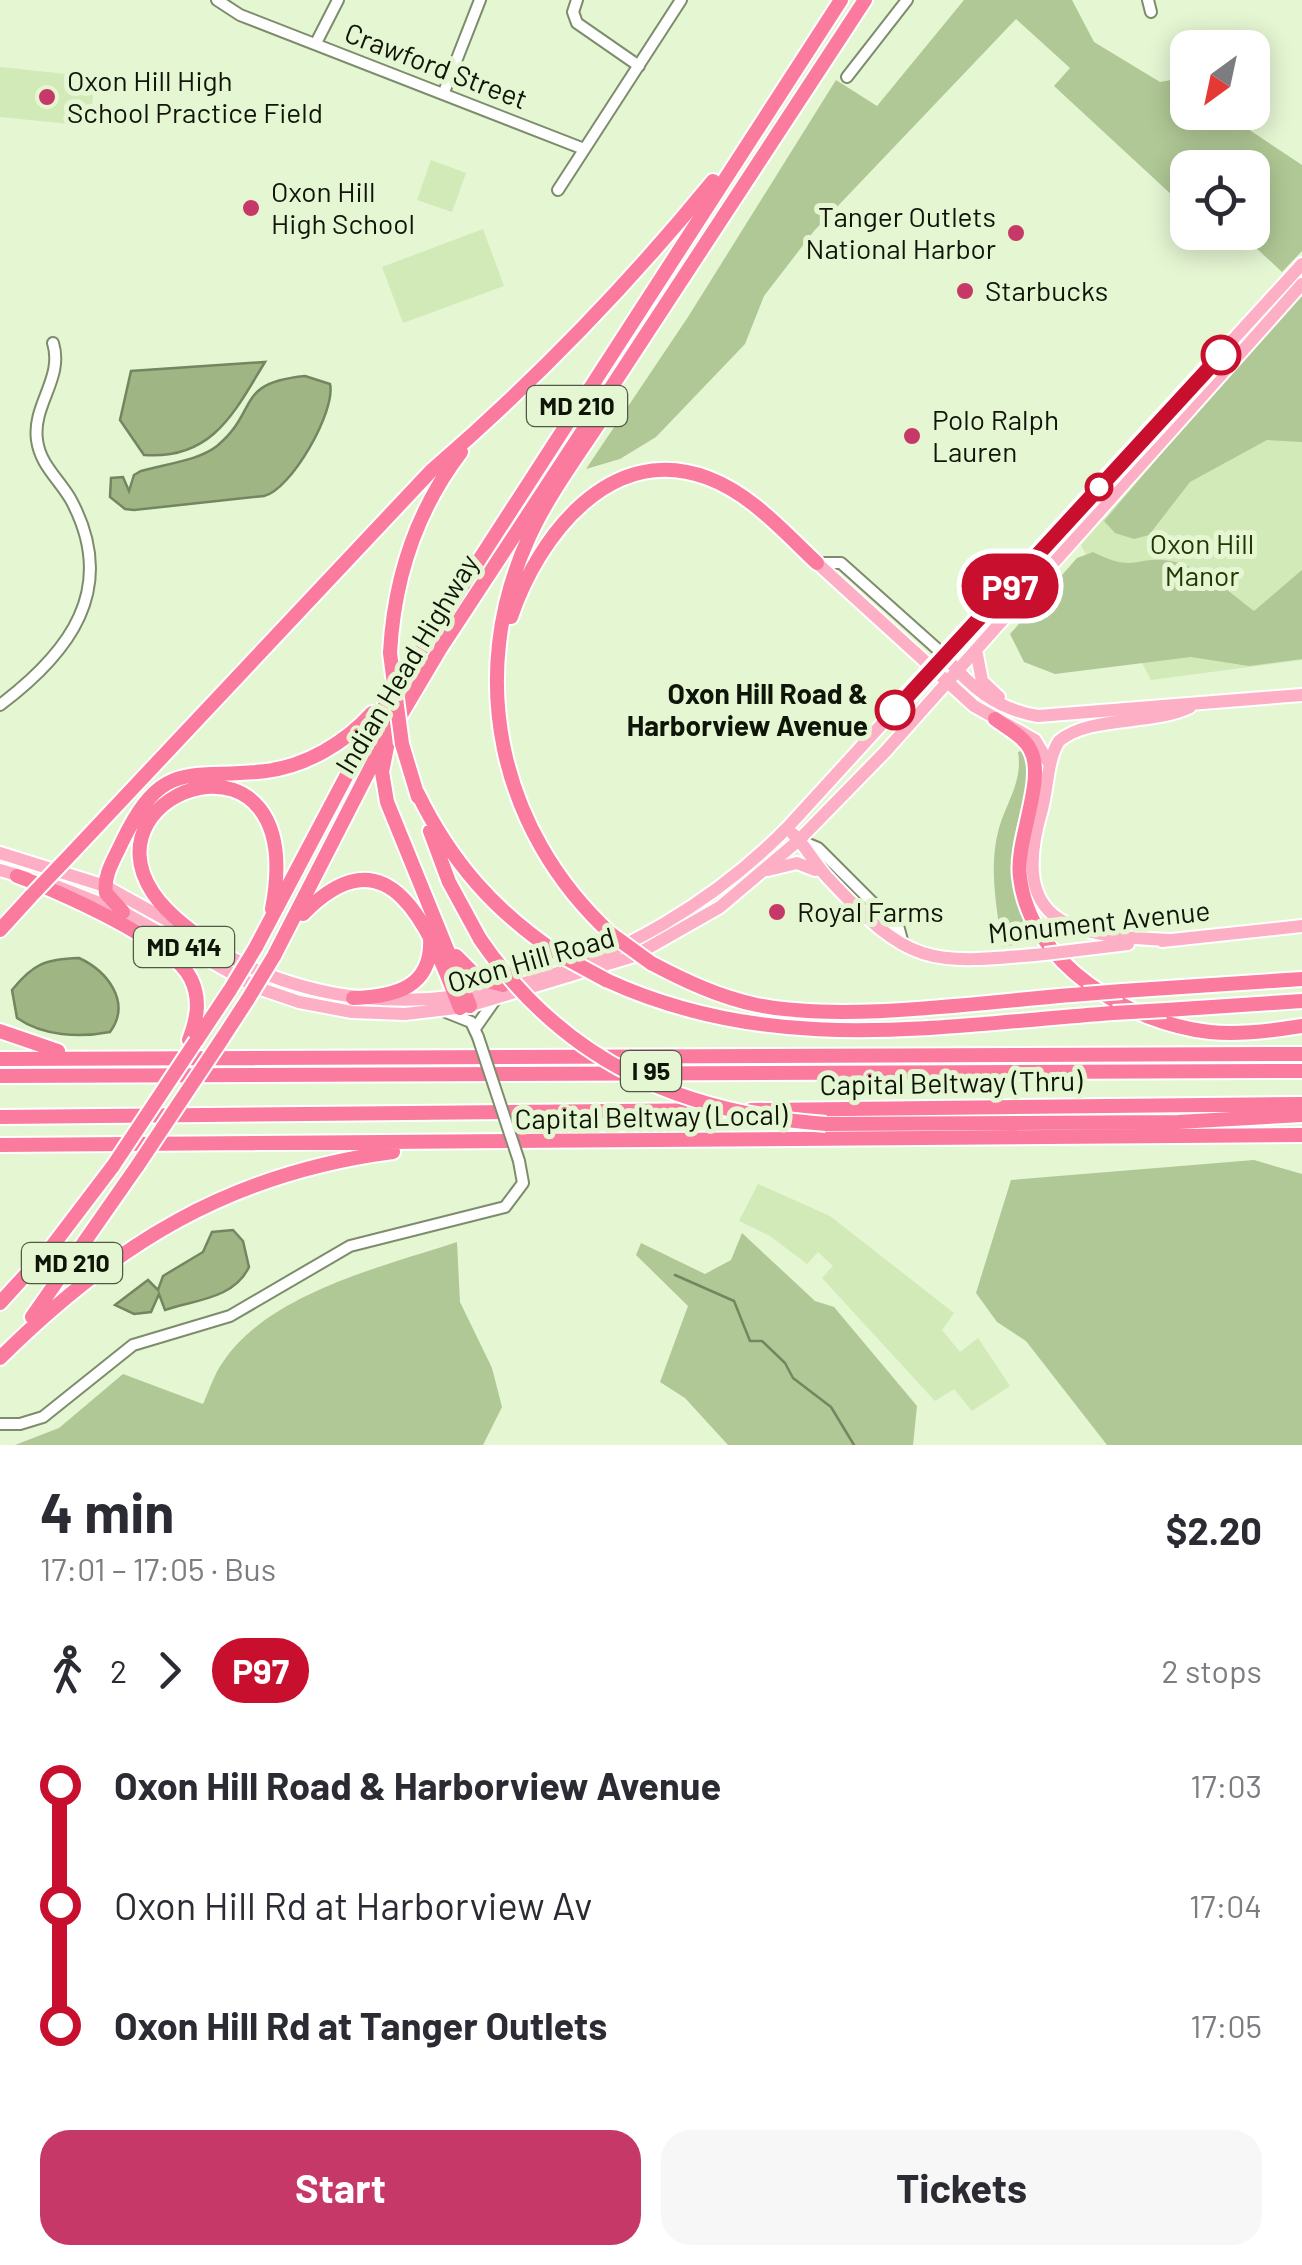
<!DOCTYPE html>
<html lang="en">
<head>
<meta charset="utf-8">
<style>
	:root { --surface:#fff; --page:#f7f7f7; --text:#2b2b33; --muted:#7c7c81; --accent:#c53868 }
	body { margin:0; font-family:Barlow,sans-serif; background:var(--page); color:var(--text); height:100vh; display:flex; flex-direction:column; font-size:38px; white-space:nowrap }
	* { box-sizing:border-box; margin:0 }
	p { font-size:32px; color:var(--muted) }
	.icon { flex:none; width:55px; height:55px; fill:none; stroke:currentColor; stroke-width:2; stroke-linecap:round; stroke-linejoin:round }
	.map { position:relative; height:1445px; overflow:hidden }
	.sheet { display:flex; flex-direction:column; background:var(--surface); flex:1 }
	.sheet>* { flex:none }
	.badge { padding:0 20px; border-radius:32px; font-size:35px; line-height:65px }
	.needle { width:65px; rotate:213deg }
	.buttons { position:absolute; left:1170px; top:30px; display:grid; gap:20px }
	.buttons a { display:grid; place-items:center; width:100px; height:100px; border-radius:20px; background:var(--surface); box-shadow:0 5px 25px #0003; font-size:50px }
	.map>.badge { position:absolute; translate:-50% -50%; box-shadow:0 0 0 5px #fff }
	.legs { display:flex; align-items:center; gap:15px; height:110px; padding:0 40px; font-size:32px }
	.legs p { margin-inline-start:auto }
	.summary { display:flex; align-items:center; justify-content:space-between; height:170px; padding:0 40px }
	h1 { font-size:55px; font-weight:700; line-height:75px }
	.primary-button { display:flex; gap:20px; margin-top:auto; padding:20px 40px }
	.primary-button a { flex:1; height:115px; border-radius:30px; background:var(--accent); color:#fff; font-size:40px; font-weight:700; line-height:115px; text-align:center }
	.primary-button a+a { background:var(--page); color:var(--text) }
	ul { padding:0 40px; list-style:none }
	li { display:flex; align-items:center; gap:35px; height:120px; font-size:38px }
	li i { display:grid; place-items:center; width:15px; height:100%; margin:0 12px; background:currentColor }
	li i::after { content:''; width:25px; height:25px; margin:-12px; border:8px solid; border-radius:50%; background:var(--surface) }
	li p { margin-inline-start:auto }
	li:first-child i { background:linear-gradient(#0000 50%,currentColor 0) }
	li:last-child i { background:linear-gradient(currentColor 50%,#0000 0) }
	.map>svg:first-child { display:block }
</style>
</head>
<body>
<div class="map">
<svg width="1302" height="1445" viewBox="0 0 1302 1445">
	<rect width="100%" height="100%" fill="#e5f6d3"/>
	<path fill="#d2eab7" d="M0 67 95 77 90 126 0 117Z
		M431 160 466 173 452 212 417 200Z
		M483 229 504 286 403 323 382 267Z
		M1302 289V660L1151 680 1081 545Z
		M758 1184 830 1216 954 1313 942 1330 960 1352 978 1338 1010 1386 972 1411 954 1389 935 1401 822 1278 833 1266 818 1252 807 1264 770 1236 739 1221Z"/>
	<path fill="#b0c895" d="M964 0H1072L1094 42 1160 82 1187 77 1188 112 1234 113 1251 131 1302 165V251L1282 272 1240 233 1252 232V168H1188L1187 209 1054 86 1070 68 1016 19 814 231 764 296 745 344 656 437 620 459 586 469 688 317 836 80 877 106Z
		M1302 288V442L1267 440 1190 482 1149 535 1134 539 1115 533 1104 521Z
		M1093 552C1136 574 1135 555 1171 561 1204 568 1228 591 1254 611L1302 570V659L1249 666 1191 657 1055 674 1024 662 1010 634 1077 558Z
		M1023 750C1035 786 1013 821 1012 858 1011 888 1029 913 1031 942L1002 947C997 907 988 867 999 828 1007 801 1023 781 1018 752Z
		M1254 1160 1302 1174V1445H1107L1026 1341 997 1322 976 1293 1011 1180Z
		M742 1233 815 1301 834 1307 917 1406 913 1445H728L685 1398 660 1382 688 1306 636 1255 641 1243 705 1274 731 1260Z
		M457 1242 460 1302 492 1368 502 1407 483 1445H15L59 1428 123 1374 203 1404C209 1391 214 1374 223 1362 269 1293 382 1267 457 1242Z"/>
	<path fill="#9fb684" stroke="#74865f" stroke-width="2.5" d="M265 362C235 411 213 460 144 455L120 420 131 371Z
		M305 376 330 384C336 411 291 490 264 496L134 510 125 509 110 497 111 478 123 477 129 491 134 475 141 471C164 464 198 461 217 446 260 410 234 383 305 376Z
		M79 958C107 971 132 1002 110 1032 79 1038 43 1036 17 1018L12 990C33 964 45 959 79 958Z
		M233 1230 243 1241 249 1267C234 1299 194 1300 165 1310L159 1294 151 1312 134 1314 115 1305 148 1280 158 1290 163 1276 203 1252 212 1232Z"/>
	<g fill="none" stroke-linecap="round" stroke-linejoin="round">
		<path stroke="#74865f" stroke-width="2.5" d="M675 1275 734 1301 750 1341H762L785 1363 793 1378 831 1407 854 1445"/>
		<defs>
			<path id="minor" d="M217 0 240 15 584 149
				M577 0 573 12 577 23 639 66
				M1148 0 1151 12
				M316 43 338 0
				M847 77 907 0
				M444 92 480 0
				M558 190 681 0
				M817 563H841L944 655
				M0 705C69 653 119 589 71 500 60 480 40 465 37 440 32 405 64 378 53 343
				M799 840 818 848 899 929 903 944
				M446 1012 471 1022 478 1037
				M476 1027 495 1000
				M0 1424H20L43 1417 133 1345 230 1316 350 1246 505 1207 523 1183 519 1161"/>
			<path id="major" d="M817 563 974 706 1035 740 1050 765
				M976 650 982 681 999 697
				M944 655C970 687 996 709 1038 716L1302 695
				M793 834C806 846 814 863 827 877 910 966 926 965 1045 954
				M0 853 105 886 181 928
				M0 870 27 878
				M768 870 797 863 815 870
				M56 886 123 912 258 988 299 1002 352 1012 405 1014 465 1007 634 956 720 907 799 840 885 752 1302 284
				M1170 940C1074 936 1007 928 1042 809 1048 787 1047 760 1059 741 1090 715 1150 726 1190 707
				M1162 941 1302 926
				M216 949C402 1061 644 973 787 828L1302 264
				M1070 951 1128 944"/>
			<path id="highway" d="M610 406C583 449 550 491 529 537 465 676 499 831 611 934
				M511 617C538 537 610 441 708 478 751 494 784 532 817 563
				M390 653C394 579 416 511 461 452
				M995 719C1007 728 1023 736 1030 749 1047 779 1015 840 1020 877 1030 965 1130 1023 1210 1032 1241 1035 1272 1031 1302 1026
				M402 744 418 797
				M387 747 382 772 387 802 470 1006
				M417 792C451 862 495 912 560 955
				M430 831 449 882 480 939
				M72 853 431 471C533 383 628 285 713 181
				M17 876C56 890 174 942 191 979 201 1000 197 1019 189 1040
				M123 912 106 893C103 875 115 858 122 842 163 757 188 780 266 771 306 766 345 743 372 713
				M303 914C393 822 433 939 460 1008
				M0 930 31 896
				M256 947 377 718 841 0
				M224 954C199 937 170 918 153 893 83 788 310 712 272 909
				M274 956 376 757 440 649 865 0
				M456 956 479 979 503 985
				M651 963C685 981 719 997 757 1005 848 1023 988 1001 1084 994
				M606 980C773 1057 936 1026 1113 1013
				M1122 991 1302 979
				M353 998C395 997 433 987 430 938
				M1166 1010 1302 1001
				M0 1031 58 1051
				M222 1039 248 999
				M196 1041 230 990
				M0 1059 1302 1054
				M0 1076 1302 1071
				M751 1110 1302 1104
				M0 1117 724 1110
				M826 1124 1178 1122 1302 1115
				M0 1145 1302 1135
				M0 1303 53 1245 113 1166
				M32 1317 138 1165
				M0 1358C115 1244 230 1173 393 1152"/>
		</defs>
		<use href="#minor" stroke="#7d8c6c" stroke-width="14"/>
		<use href="#major" stroke="#fff" stroke-width="16"/>
		<use href="#highway" stroke="#fff" stroke-width="18"/>
		<use href="#minor" stroke="#fff" stroke-width="10"/>
		<use href="#major" stroke="#fdb0c5" stroke-width="12"/>
		<use href="#highway" stroke="#fb7b9e" stroke-width="14"/>
		<defs>
			<path id="minor-bridge" d="M478 1037 519 1161"/>
			<path id="major-bridge" d="M1045 954 1070 951"/>
			<path id="highway-bridge" d="M390 653 402 744
				M31 896 72 853
				M611 934 651 963
				M480 939C564 1062 681 1113 826 1124
				M560 955 606 980
				M230 990 256 947
				M1084 994 1122 991
				M248 999 274 956
				M1113 1013 1166 1010
				M138 1165 222 1039
				M113 1166 196 1041"/>
		</defs>
		<use href="#minor-bridge" stroke="#7d8c6c" stroke-width="14" stroke-linecap="butt"/>
		<use href="#major-bridge" stroke="#fff" stroke-width="16" stroke-linecap="butt"/>
		<use href="#highway-bridge" stroke="#fff" stroke-width="18" stroke-linecap="butt"/>
		<use href="#minor-bridge" stroke="#fff" stroke-width="10"/>
		<use href="#major-bridge" stroke="#fdb0c5" stroke-width="12"/>
		<use href="#highway-bridge" stroke="#fb7b9e" stroke-width="14"/>
	</g>
	<g fill="none" stroke-linecap="round" stroke-linejoin="round">
		<defs>
			<path id="line-1" d="M895 710 1221 355"/>
		</defs>
		<use href="#line-1" stroke="#fff" stroke-width="22"/>
		<use href="#line-1" stroke="#c8102e" stroke-width="15"/>
	</g>
	<g fill="#c53868" stroke="#e5f6d3" stroke-width="4">
		<circle cx="47" cy="97" r="10"/>
		<circle cx="251" cy="208" r="10"/>
		<circle cx="1016" cy="233" r="10"/>
		<circle cx="965" cy="291" r="10"/>
		<circle cx="912" cy="436" r="10"/>
		<circle cx="777" cy="912" r="10"/>
	</g>
	<g fill="#fff" stroke="#c8102e" stroke-width="5">
		<circle cx="1221" cy="355" r="18"/>
		<circle cx="1099" cy="487" r="12"/>
		<circle cx="895" cy="710" r="18"/>
	</g>
	<g text-anchor="middle" stroke-width="10" stroke-linejoin="round" paint-order="stroke">
		<g fill="#e5f6d3" stroke="#505846" stroke-width="2.5">
			<rect x="527" y="386" width="100" height="40" rx="8"/>
			<rect x="134" y="927" width="100" height="40" rx="8"/>
			<rect x="621" y="1051" width="60" height="40" rx="8"/>
			<rect x="22" y="1243" width="100" height="40" rx="8"/>
		</g>
		<g font-size="25" font-weight="bold" fill="#101509">
			<text x="577" y="415">MD 210</text>
			<text x="184" y="956">MD 414</text>
			<text x="651" y="1080">I 95</text>
			<text x="72" y="1272">MD 210</text>
		</g>
		<g font-size="28" fill="#101509" stroke="#e5f6d3">
			<text transform="translate(436 66) rotate(21)" y="10">Crawford Street</text>
			<text transform="translate(407 664) rotate(-59)" y="10">Indian Head Highway</text>
			<text transform="translate(1099 922) rotate(-6)" y="10">Monument Avenue</text>
			<text transform="translate(531 960) rotate(-16)" y="10">Oxon Hill Road</text>
			<text transform="translate(951 1083) rotate(-1)" y="10">Capital Beltway (Thru)</text>
			<text transform="translate(651 1117) rotate(-1)" y="10">Capital Beltway (Local)</text>
		</g>
		<g font-size="28" fill="#101509" stroke="#e5f6d3" text-anchor="start">
			<text x="67" y="91">Oxon Hill High<tspan x="67" dy="32">School Practice Field</tspan></text>
			<text x="271" y="202">Oxon Hill<tspan x="271" dy="32">High School</tspan></text>
			<text x="996" y="227" text-anchor="end">Tanger Outlets<tspan x="996" dy="32">National Harbor</tspan></text>
			<text x="985" y="301">Starbucks</text>
			<text x="932" y="430">Polo Ralph<tspan x="932" dy="32">Lauren</tspan></text>
			<text x="797" y="922">Royal Farms</text>
		</g>
		<g font-size="28" fill="#233700" stroke="#e5f6d3">
			<text x="1202" y="554">Oxon Hill<tspan x="1202" dy="32">Manor</tspan></text>
		</g>
		<g font-size="28" font-weight="bold" fill="#101509" stroke="#e5f6d3" text-anchor="end">
			<text x="868" y="704">Oxon Hill Road &amp;<tspan x="868" dy="32">Harborview Avenue</tspan></text>
		</g>
	</g>
</svg>
<div class="buttons">
<a><svg class="needle" viewBox="-14 -14 28 28"><path d="M0-13l5 13h-10z" fill="#e53935"/><path d="M0 13l5-13h-10z" fill="#7c7c81"/></svg></a>
<a><svg class="icon" aria-label="locate" viewBox="0 0 24 24"><circle cx="12" cy="12" r="6"/><path d="M12 2v4M12 18v4M2 12h4M18 12h4"/></svg></a>
</div>
<b class="badge" style="left:1010px;top:586px;background:#c8102e;color:#fff">P97</b>
</div>
<section class="sheet">
<div class="summary"><div><h1>4 min</h1><p>17:01 – 17:05 · Bus</p></div><b>$2.20</b></div>
<div class="legs"><svg class="icon" aria-label="walk" viewBox="0 0 24 24"><circle cx="13" cy="4" r="2"/><path d="M13 8l-2 6 4 7M11 14l-3 7M7 12l3-4h3l4 4"/></svg>2<svg class="icon" aria-label="forward" viewBox="0 0 24 24"><path d="M9 5l7 7-7 7"/></svg><b class="badge" style="background:#c8102e;color:#fff">P97</b><p>2 stops</p></div>
<ul>
<li><i style="color:#c8102e"></i><b>Oxon Hill Road &amp; Harborview Avenue</b><p>17:03</p></li>
<li><i style="color:#c8102e"></i><span>Oxon Hill Rd at Harborview Av</span><p>17:04</p></li>
<li><i style="color:#c8102e"></i><b>Oxon Hill Rd at Tanger Outlets</b><p>17:05</p></li>
</ul>
<div class="primary-button"><a>Start</a><a>Tickets</a></div>
</section>
</body>
</html>
